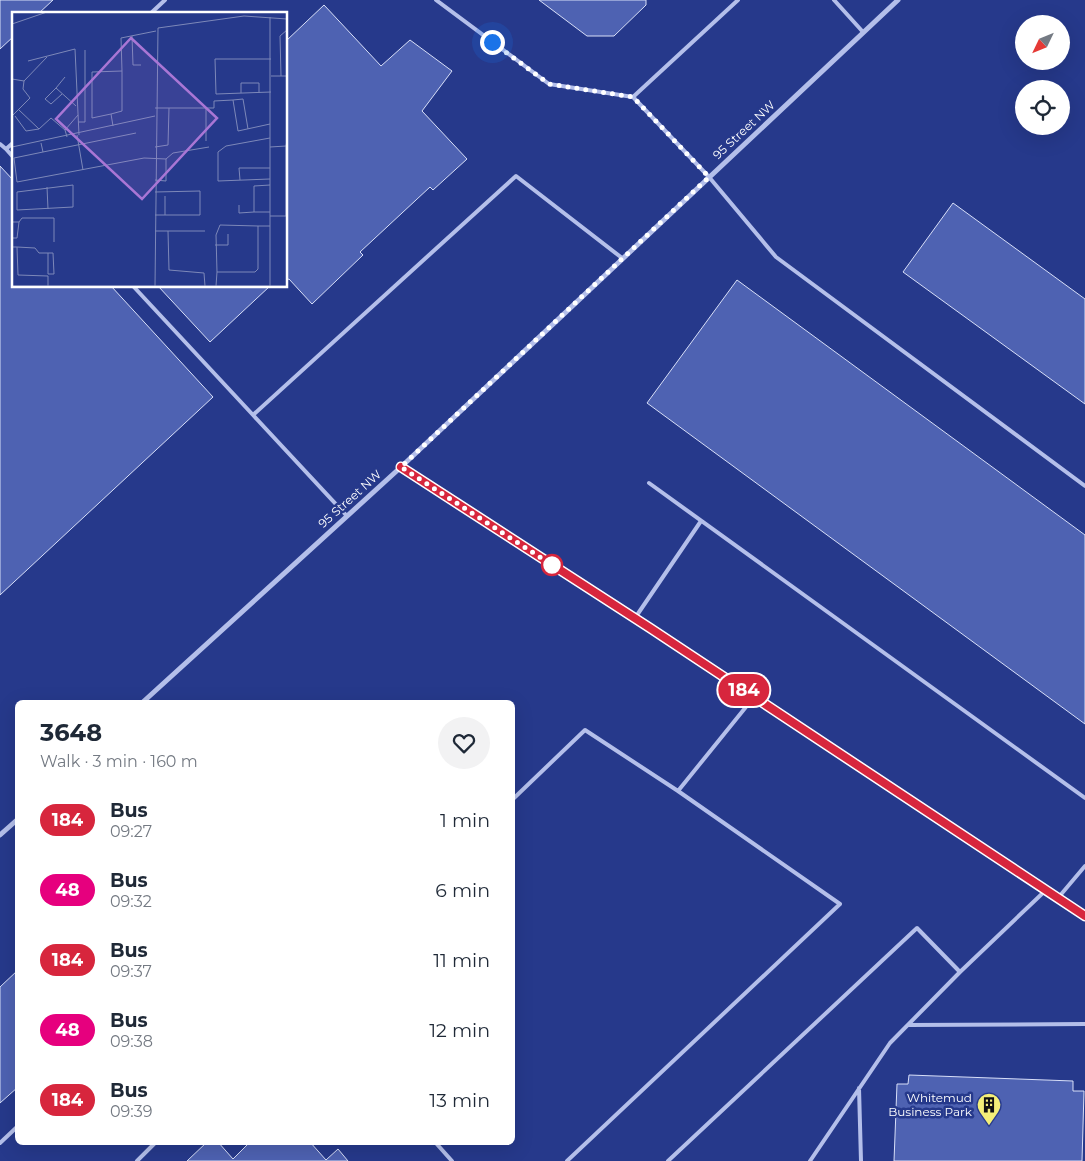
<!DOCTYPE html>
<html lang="en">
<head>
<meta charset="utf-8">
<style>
	:root { --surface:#fff; --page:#f2f2f3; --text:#1f2937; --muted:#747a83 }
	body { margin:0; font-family:Montserrat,sans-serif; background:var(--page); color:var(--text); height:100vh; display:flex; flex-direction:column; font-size:19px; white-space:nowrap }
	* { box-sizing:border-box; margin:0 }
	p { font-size:16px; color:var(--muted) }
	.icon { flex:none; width:28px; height:28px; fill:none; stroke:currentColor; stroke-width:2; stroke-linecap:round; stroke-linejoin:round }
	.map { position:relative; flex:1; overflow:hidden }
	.details { position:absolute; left:15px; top:700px; width:500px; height:445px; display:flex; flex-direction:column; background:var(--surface); border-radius:8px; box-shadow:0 5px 20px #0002 }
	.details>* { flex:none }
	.badge { padding:0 10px; border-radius:16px; font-size:18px; line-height:32px }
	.needle { width:32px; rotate:227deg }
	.fabs { position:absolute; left:1015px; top:15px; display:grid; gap:10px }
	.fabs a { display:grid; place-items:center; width:55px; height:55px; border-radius:50%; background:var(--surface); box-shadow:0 5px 20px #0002; font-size:25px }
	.you { position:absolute; width:25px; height:25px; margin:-12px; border:4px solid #fff; border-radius:50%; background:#1a73e8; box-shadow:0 0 0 8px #1a73e833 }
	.map>.badge { position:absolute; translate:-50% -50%; box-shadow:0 0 0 2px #fff }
	.round { display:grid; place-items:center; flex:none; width:52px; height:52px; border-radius:26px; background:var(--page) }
	.head { display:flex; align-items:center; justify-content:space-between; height:85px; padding:0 25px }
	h1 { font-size:24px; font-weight:700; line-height:38px }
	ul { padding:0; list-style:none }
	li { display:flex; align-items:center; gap:15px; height:70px; padding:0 25px }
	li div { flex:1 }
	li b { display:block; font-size:19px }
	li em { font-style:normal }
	li .badge { min-width:55px; font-weight:700; text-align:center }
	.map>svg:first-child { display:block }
</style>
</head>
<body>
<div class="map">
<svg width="1085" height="1161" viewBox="0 0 1085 1161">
	<rect width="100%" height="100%" fill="#26398b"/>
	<path fill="#4e62b2" stroke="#d8dff8" d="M0 0H53L38 14H14V36L0 49Z
		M539 0H646V5L614 36H587Z
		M324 5 381 66 410 40 452 71 422 111 467 159 433 190 430 187 360 252 363 255 312 304 289 279 286 280V41Z
		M0 166 14 181V286H111L213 397 0 595Z
		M953 203 1085 299V404L903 272Z
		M737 280 1085 535V724L647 403Z
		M158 286H270L210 342Z
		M18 970V1087L0 1103V987Z
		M909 1075 1073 1081V1091H1084L1082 1161H894L897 1084H908Z
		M207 1142H218L233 1159 250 1142H310L326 1160 338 1149 348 1161H187Z"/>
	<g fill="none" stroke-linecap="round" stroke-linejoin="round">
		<path stroke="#b4bfea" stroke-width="4" d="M436 0 549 84 633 97 709 177 776 257 1085 486
			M834 0 863 32
			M150 14 165 0
			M633 97 738 0
			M14 142 6 149 14 158
			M0 144 6 149
			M133 286 253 415
			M649 483 1085 798
			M346 515 253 415 516 176 622 258
			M635 618 701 521
			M678 791 754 697
			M512 800 585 730 678 791 840 904 567 1161
			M1058 898 1085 866
			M908 1025 1085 1024
			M859 1088 861 1161
			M435 1142 452 1161
			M0 1143 18 1126
			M137 1161 156 1142
			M668 1161 917 928 960 972
			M810 1161 890 1043 960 972 1046 890"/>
		<path stroke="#b4bfea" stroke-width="5" d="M401 467 635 618 1085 916
			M143 702 401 467 898 0
			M0 835 18 819"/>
	</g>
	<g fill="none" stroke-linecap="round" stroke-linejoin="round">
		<defs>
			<path id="line" d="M401 467 650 628 1085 916"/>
		</defs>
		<use href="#line" stroke="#fff" stroke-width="11"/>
		<use href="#line" stroke="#d7263d" stroke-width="8"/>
		<path stroke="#fff" stroke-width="5" stroke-dasharray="0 9" d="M492 42 549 84 633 97 709 177 401 467 552 565"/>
	</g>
	<defs>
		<symbol id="building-pin" viewBox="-11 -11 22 30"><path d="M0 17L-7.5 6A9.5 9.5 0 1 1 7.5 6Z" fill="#f3ee78" stroke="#26398b"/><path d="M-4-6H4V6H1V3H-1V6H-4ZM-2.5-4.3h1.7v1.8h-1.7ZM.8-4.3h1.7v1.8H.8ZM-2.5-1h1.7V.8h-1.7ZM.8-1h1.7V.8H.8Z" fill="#111"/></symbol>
	</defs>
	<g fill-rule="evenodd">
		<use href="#building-pin" x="975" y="1091" width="28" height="38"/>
	</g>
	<circle fill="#fff" stroke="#d7263d" stroke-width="2.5" cx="552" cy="565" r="10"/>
	<g text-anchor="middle" stroke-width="5" stroke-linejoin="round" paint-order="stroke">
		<g font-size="12" fill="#fff" stroke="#26398b">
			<text transform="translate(744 130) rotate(-43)" y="4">95 Street NW</text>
			<text transform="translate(350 499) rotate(-42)" y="4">95 Street NW</text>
		</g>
		<g font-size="12" fill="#fff" stroke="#26398b" text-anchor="end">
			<text x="972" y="1102">Whitemud<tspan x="972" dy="14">Business Park</tspan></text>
		</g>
	</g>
	<g transform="translate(12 12)">
		<rect width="275" height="275" fill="#26398b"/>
		<path fill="none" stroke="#7d88b9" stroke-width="1" d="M0 12 35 0M120 24 121 53H129M259 47H203L204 82 259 80M16 49 63 37 67 123M110 59 109 26 144 19M259 64H275M269 64 268 24 275 18M53 65 44 76 64 94M0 67 12 69 11 77 18 86 0 104M12 69 35 45M44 76 33 87 39 92 50 82M229 81V71H247V81M221 88 231 87 236 117M143 96H157L156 133 143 135M157 96H194V129M194 96H202V89L221 88 226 119 258 112M7 98 27 117 39 106 53 118 55 125M99 102 80 106V60L110 59V99L99 102 101 114M3 104 14 119 27 117M66 110H73V38M53 118 66 103M65 123 71 158M29 131 31 140 2 146 5 170 132 146 154 147 161 141 197 135M274 134V204M0 135 143 104M258 135 274 134 275 128M31 140 124 121M258 167 206 169V140L214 134 258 126M143 168 154 169V147M228 168 227 156H258M61 173V195L5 198V180ZM35 175 36 197M143 180 188 179V203H143M153 184V203M227 193V201L242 200M258 200H242V174L258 173M258 204H275M0 210H7L5 226H0M7 210 10 206H42V230M143 219H193M156 219 157 258 192 261 193 274M203 233H216V222M0 235H5L6 263 36 264V274M5 235 23 236 27 241H41L42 262H36V241M205 260 204 223 208 213 246 214M0 274H275M143 274 146 16 232 4 275 7M204 274 205 260H243L246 257V214H258M258 275V5"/>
		<path fill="#a976d5" fill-opacity="0.15" stroke="#a976d5" stroke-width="2.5" d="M119 26 205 106 130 187 44 107Z"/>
		<rect width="275" height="275" fill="none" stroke="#fff" stroke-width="2.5"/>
	</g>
</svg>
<div class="fabs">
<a><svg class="needle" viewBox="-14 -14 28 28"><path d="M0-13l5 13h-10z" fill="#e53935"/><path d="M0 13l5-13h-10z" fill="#747a83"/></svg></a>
<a><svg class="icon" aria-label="locate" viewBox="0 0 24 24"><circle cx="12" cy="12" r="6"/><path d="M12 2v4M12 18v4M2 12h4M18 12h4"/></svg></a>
</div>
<div class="you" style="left:492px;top:42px"></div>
<b class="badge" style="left:744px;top:690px;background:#d7263d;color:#fff">184</b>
<section class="details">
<div class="head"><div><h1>3648</h1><p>Walk · 3 min · 160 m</p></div><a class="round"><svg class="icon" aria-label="heart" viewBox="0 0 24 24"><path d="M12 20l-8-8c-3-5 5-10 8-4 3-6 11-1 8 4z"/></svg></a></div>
<ul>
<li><span class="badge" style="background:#d7263d;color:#fff">184</span><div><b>Bus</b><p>09:27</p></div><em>1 min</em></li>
<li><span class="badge" style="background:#e6007e;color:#fff">48</span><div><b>Bus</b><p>09:32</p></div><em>6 min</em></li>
<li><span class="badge" style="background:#d7263d;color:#fff">184</span><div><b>Bus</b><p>09:37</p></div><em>11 min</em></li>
<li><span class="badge" style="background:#e6007e;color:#fff">48</span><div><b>Bus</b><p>09:38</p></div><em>12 min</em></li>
<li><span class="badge" style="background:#d7263d;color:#fff">184</span><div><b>Bus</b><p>09:39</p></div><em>13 min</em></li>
</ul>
</section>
</div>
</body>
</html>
